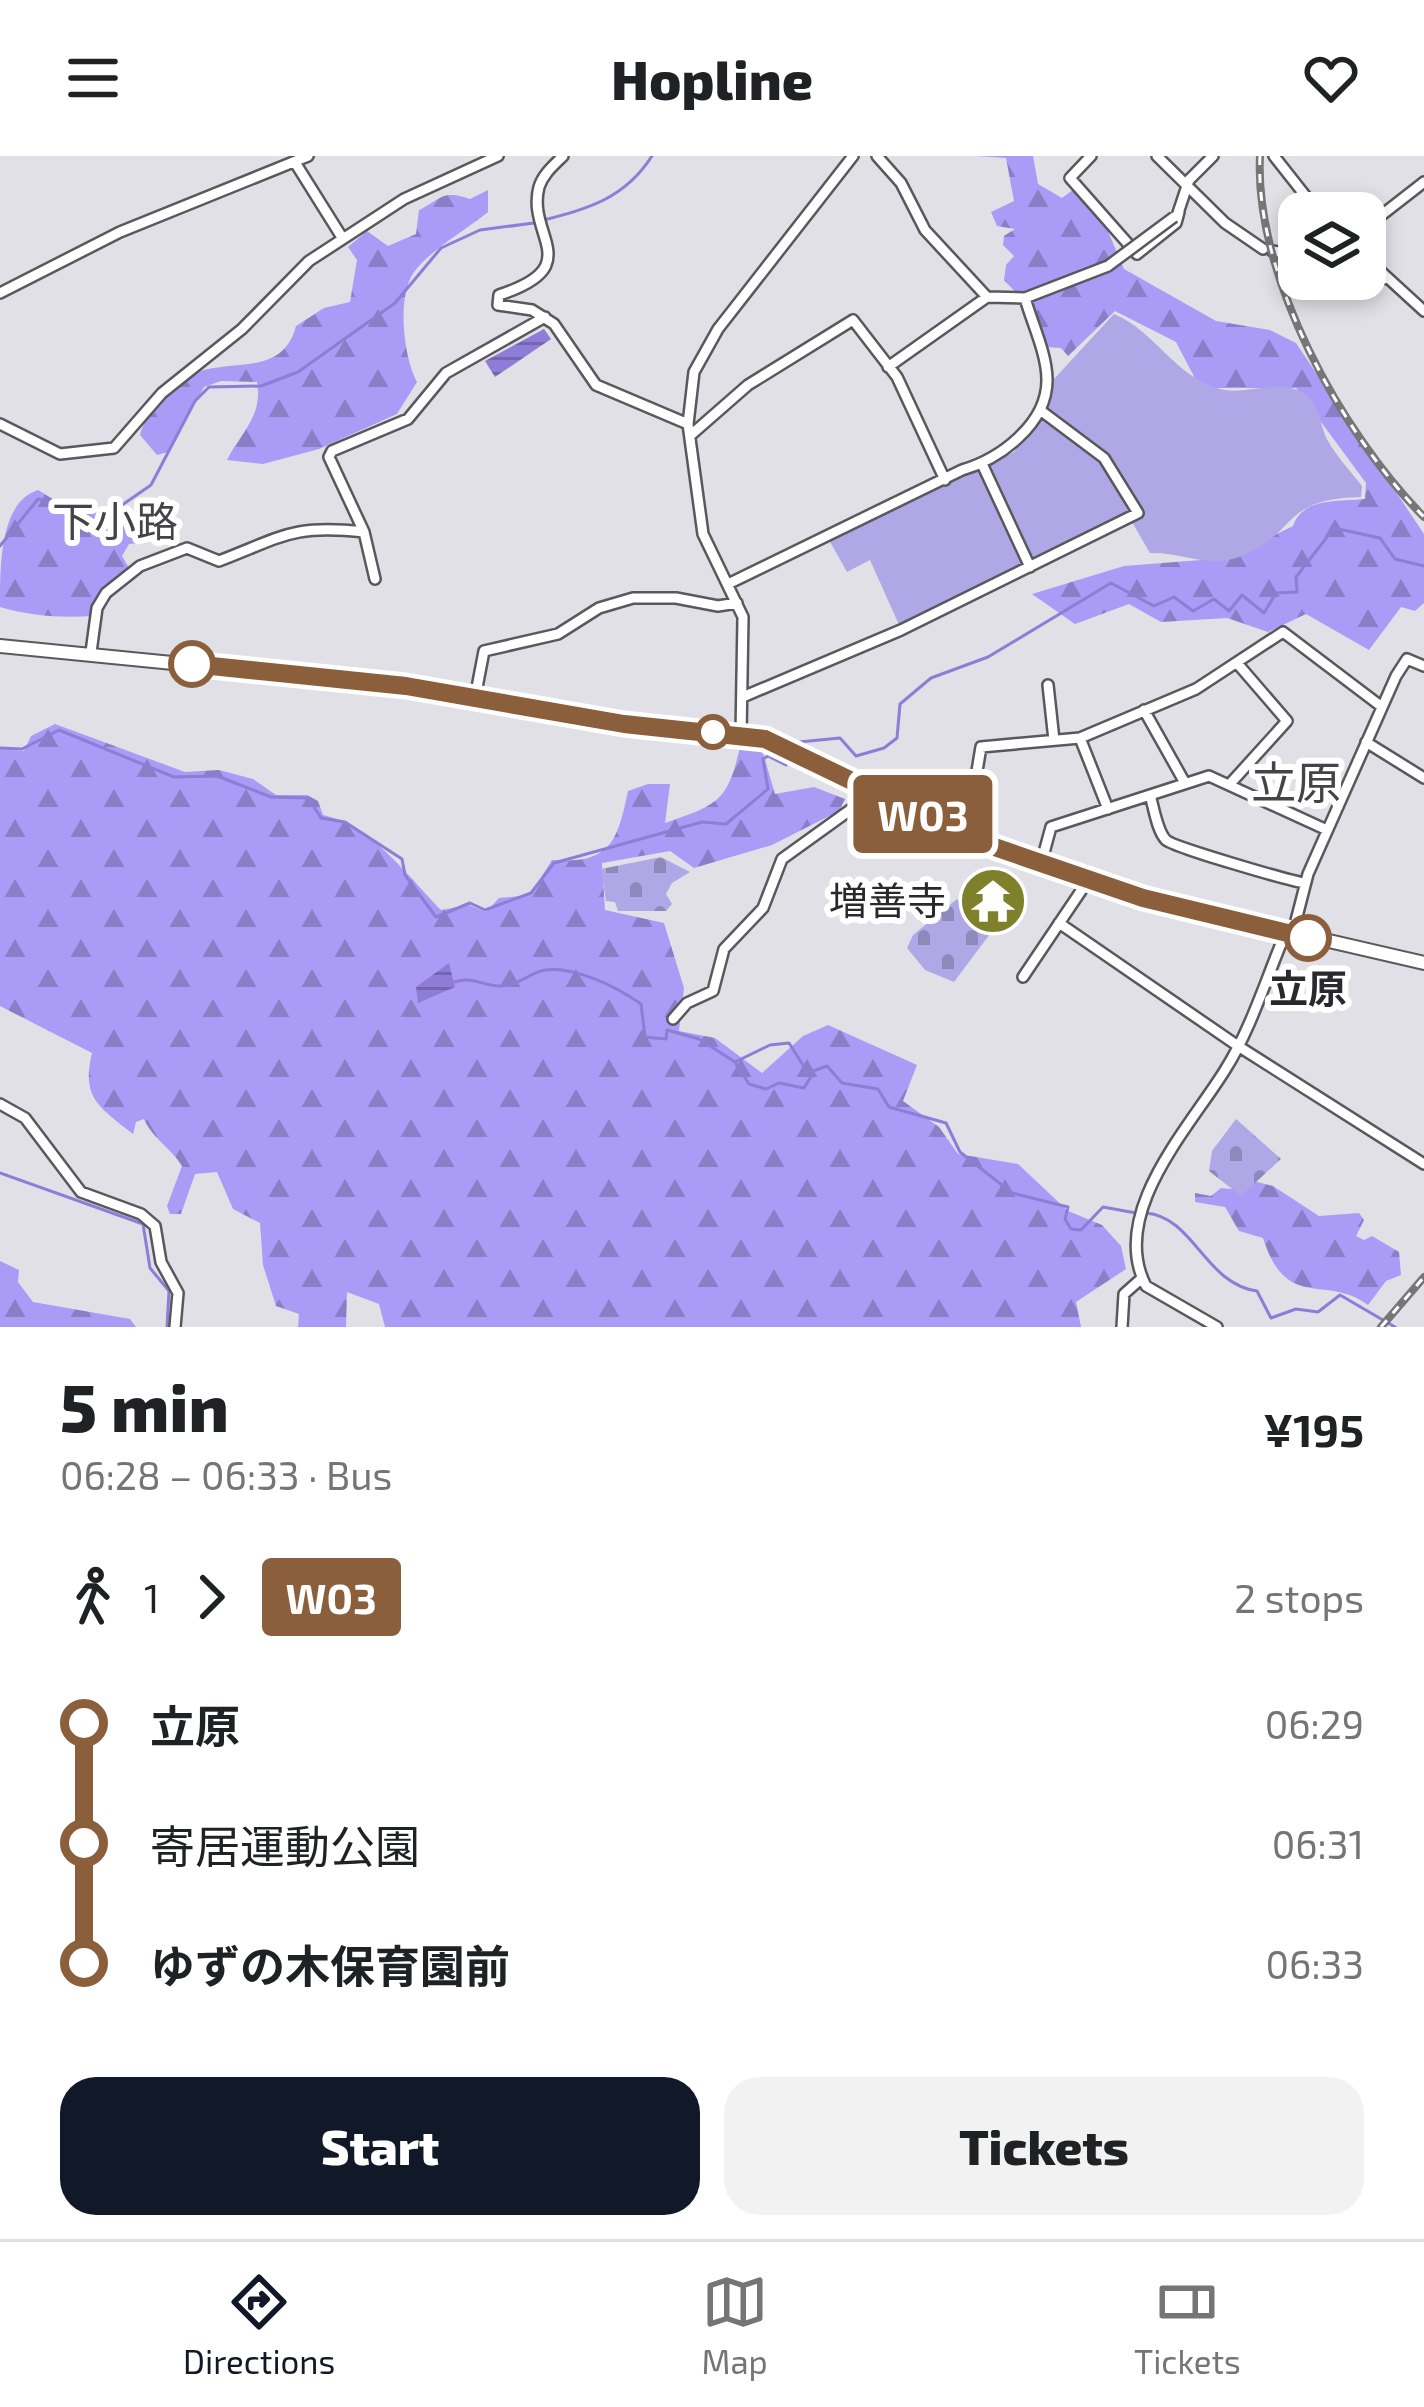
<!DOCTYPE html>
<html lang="en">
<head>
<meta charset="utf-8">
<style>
	:root { --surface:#fff; --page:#f2f2f2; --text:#202124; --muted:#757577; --line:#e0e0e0; --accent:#111827 }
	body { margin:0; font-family:"Exo 2","Noto Sans JP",sans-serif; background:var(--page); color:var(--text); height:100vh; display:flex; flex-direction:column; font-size:45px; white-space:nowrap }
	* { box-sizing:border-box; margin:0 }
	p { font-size:39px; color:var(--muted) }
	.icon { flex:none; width:66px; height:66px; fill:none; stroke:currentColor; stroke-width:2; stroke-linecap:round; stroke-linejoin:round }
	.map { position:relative; height:1171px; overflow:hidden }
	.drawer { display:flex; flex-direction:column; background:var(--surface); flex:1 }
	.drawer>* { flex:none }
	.badge { padding:0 24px; border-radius:9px; font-size:42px; line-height:78px }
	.controls { position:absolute; left:1278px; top:36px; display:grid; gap:24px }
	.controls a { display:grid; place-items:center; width:108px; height:108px; border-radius:24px; background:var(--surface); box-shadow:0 6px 18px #0003; font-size:60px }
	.map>.badge { position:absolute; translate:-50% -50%; box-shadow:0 0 0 6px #fff }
	.legs { display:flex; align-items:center; gap:18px; height:132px; padding:0 60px; font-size:39px }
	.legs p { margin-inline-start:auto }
	.headline { display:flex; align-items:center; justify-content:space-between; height:204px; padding:0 60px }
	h1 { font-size:66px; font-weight:800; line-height:90px }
	.action { display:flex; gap:24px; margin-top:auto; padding:24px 60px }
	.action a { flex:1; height:138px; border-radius:36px; background:var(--accent); color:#fff; font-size:48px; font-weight:800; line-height:138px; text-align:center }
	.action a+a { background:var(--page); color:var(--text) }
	ul { padding:0 60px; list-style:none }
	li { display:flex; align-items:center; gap:42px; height:120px; font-size:45px }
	li i { display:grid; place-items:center; width:18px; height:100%; margin:0 15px; background:currentColor }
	li i::after { content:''; width:30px; height:30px; margin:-15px; border:9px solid; border-radius:50%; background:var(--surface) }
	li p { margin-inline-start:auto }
	li:first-child i { background:linear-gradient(#0000 50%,currentColor 0) }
	li:last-child i { background:linear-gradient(currentColor 50%,#0000 0) }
	header { display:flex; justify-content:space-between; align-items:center; height:156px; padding:0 60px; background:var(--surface); font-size:54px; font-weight:800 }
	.dock { display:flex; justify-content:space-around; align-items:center; height:168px; border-top:3px solid var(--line); background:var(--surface); font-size:33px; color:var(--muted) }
	.dock a { display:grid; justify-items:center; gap:6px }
	.dock .selected { color:var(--accent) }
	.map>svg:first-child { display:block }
</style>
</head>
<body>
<header><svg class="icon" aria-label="menu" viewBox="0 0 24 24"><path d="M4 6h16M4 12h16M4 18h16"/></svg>Hopline<svg class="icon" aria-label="heart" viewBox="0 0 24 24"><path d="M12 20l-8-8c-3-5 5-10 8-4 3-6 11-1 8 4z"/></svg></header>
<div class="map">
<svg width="1424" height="1171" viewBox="0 0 1424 1171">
	<defs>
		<pattern id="forest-firs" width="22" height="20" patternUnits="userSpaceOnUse" patternTransform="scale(3)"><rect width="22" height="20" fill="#aa9bf6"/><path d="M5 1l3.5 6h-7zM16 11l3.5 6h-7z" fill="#8a7ec7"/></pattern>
		<pattern id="cemetery-stones" width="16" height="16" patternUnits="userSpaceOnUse" patternTransform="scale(3)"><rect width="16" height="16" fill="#b0a8e6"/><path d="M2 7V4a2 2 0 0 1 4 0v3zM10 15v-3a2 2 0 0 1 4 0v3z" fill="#8f89bb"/></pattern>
		<pattern id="water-rules" width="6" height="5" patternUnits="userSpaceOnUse" patternTransform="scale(3)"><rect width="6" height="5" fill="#8d7dd6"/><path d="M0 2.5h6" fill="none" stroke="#7366ae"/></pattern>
	</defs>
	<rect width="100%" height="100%" fill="#e0e0e6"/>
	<path fill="url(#forest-firs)" d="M977 0H1033L1038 28 1062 42 1074 33 1095 45 1124 113 1216 165 1270 174 1296 187 1424 378V447L1415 455 1401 451 1369 494 1306 458 1268 476 1227 462 1161 466 1129 448 1075 468 1032 438 1124 410 1227 402 1293 370C1303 341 1338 346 1365 343L1366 327 1296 232H1200L1176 186 1115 155 1068 200 1061 192 1046 191 1035 156 1004 124 1006 109 1014 100 1003 89 1004 80 1015 73 997 70 991 56 1014 45 1006 2Z
		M488 34V56C466 74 430 94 414 116 396 141 404 202 417 226L397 258 319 293 263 308 227 304C242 275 263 260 257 226L221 225 204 231 168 296 157 299 140 279C143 266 151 257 160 247 170 235 183 221 198 216 234 203 283 220 296 170L324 152 350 146 357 104 348 91 367 75 388 90 416 78 419 54C441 43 442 33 470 43Z
		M38 334 56 345 145 371 141 387 129 388 122 400 129 412 104 435 92 460C60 462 31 460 0 451 0 408 0 346 38 334Z
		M55 568 185 616 219 614 253 623 276 639H307L318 645 323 659C373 670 407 720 441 754L469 749 486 756 499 742 530 739 552 704C610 708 617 687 628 635L648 628H670L665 667C721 648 728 644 741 587L763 597 775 638 814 631 845 643 839 655 772 689 694 712 670 695 602 707 605 754 664 767 684 832 679 875 715 882 762 917 803 880 828 869 917 909 903 945 939 971 958 998 1018 1008 1068 1055 1102 1069 1121 1090 1126 1113 1076 1146 1081 1171H385L379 1148 347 1136 346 1171H298L299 1158 276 1150 263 1109 260 1067 233 1053 217 1016 195 1018 181 1058H170L167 1050 182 1010C171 992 152 982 144 963L136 966 133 978C99 951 81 942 92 897L0 850V593L24 595 31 580Z
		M1249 1024 1273 1030 1319 1060 1359 1057 1364 1064 1356 1080 1364 1084 1372 1080 1399 1096 1401 1119 1386 1125 1368 1149C1325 1117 1287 1157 1263 1082L1239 1075 1225 1051 1195 1046V1037L1211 1040 1221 1032 1240 1034Z
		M0 1105 19 1114 18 1126 33 1146 130 1163 136 1171H0Z"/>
	<path fill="url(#cemetery-stones)" d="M661 701 690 716 672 727 666 738 672 748 666 755H618L615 746 606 745 601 713Z
		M957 743 990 778 954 826 925 814 907 792 913 779Z
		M1236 963 1281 1003 1241 1040 1209 1015 1212 995Z"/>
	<path fill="#b0a8e6" d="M1114 158C1155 175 1174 220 1220 233 1245 240 1279 222 1303 237 1321 248 1319 269 1328 285 1337 301 1351 316 1362 330L1361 341C1281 343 1299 375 1244 399 1210 414 1183 396 1150 397L1129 361 900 471 870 404 847 416 829 384 1014 296 1048 251 1054 223Z"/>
	<path fill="url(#water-rules)" d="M544 173 551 183 495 221 485 205Z
		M449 807 455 831 418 847 416 831Z"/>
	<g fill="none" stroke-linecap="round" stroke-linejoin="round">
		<path stroke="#8d7dd6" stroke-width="3" d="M544 64C590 52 625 42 652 0
			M0 390 38 343 109 358 151 329 195 245 209 231 261 230 298 216 395 147 441 92 480 74 534 67
			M799 586 840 582 856 600 884 592 897 582 900 548 931 522 988 501 1111 427 1154 450 1174 441 1193 455 1214 443 1229 455 1242 439 1264 457 1276 437 1297 436 1296 421 1334 372 1380 382 1395 403 1424 410
			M0 592 22 593 59 574 174 621 217 620 271 641 308 642 321 662 345 666 402 703 405 719 436 761 470 747 485 754 531 737 554 707 702 666 726 668 768 633 763 603 768 600 786 609 793 600
			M454 826C474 820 482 830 501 830 520 829 531 816 545 814 575 810 617 831 641 848L645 881 666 883 667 874 699 883 735 906 770 889 789 887 808 917 827 910 842 927 878 933 889 951 946 967 960 996 1012 1037 1068 1051 1065 1063 1071 1073 1081 1074 1103 1051 1136 1057
			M736 908 749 928 766 933 779 927 804 932 812 919
			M0 1017 143 1068 150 1112 169 1135 167 1171
			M1146 1057C1194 1061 1205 1128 1257 1135L1271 1162 1296 1153 1318 1156 1340 1139 1395 1171"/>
		<defs>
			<path id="minor" d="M563 0C554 9 543 18 539 31 526 80 588 110 499 139L498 149 532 154 554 168 596 229 688 268
				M877 0 901 27 925 74 987 141 1025 142
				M1091 0 1070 22 1137 98 1176 67 1179 56
				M1157 0 1225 67 1263 93
				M1274 0 1319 57
				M296 8 343 83
				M1178 57 1189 24 1213 0
				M1365 72 1424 26
				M1272 95 1299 99
				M1365 101 1424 155
				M1365 119 1389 123
				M0 137 120 76 308 0
				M888 211 987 141
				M0 268 60 298 114 292 162 237 242 173 309 105 404 43 498 0
				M692 278 748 229 853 164 897 221 945 324
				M983 310 1030 411
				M375 423 364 376 329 301 332 295 408 263 446 217 545 161
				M728 428 962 314C999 303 1047 269 1047 224 1047 198 1032 167 1025 142L1108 110
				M91 496 97 452 106 437 140 410 187 392 219 405C282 381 292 368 364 376
				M1048 529 1054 584
				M745 540 901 474 1138 357 1104 302 1040 254
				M475 542 484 495 558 478 599 452 633 442H676L718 450 737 447
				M1144 554 1185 627
				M741 579 743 461 703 378 688 268 694 216 718 173 853 0
				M1080 582 1108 653
				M1366 586 1424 622
				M1229 629 1287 565 1237 507
				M1150 639C1154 652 1157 675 1166 684 1173 691 1290 725 1305 727
				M966 681 981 591 1080 582 1196 533 1283 476 1382 551
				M1042 704 1051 671 1209 620 1327 674
				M1059 767 1238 890 1424 1008
				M1292 780 1308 718 1396 520 1407 503 1424 510
				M1023 821 1089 723
				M673 863 687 847 713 835 724 793 763 752 782 703 875 636
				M0 948 25 962 81 1036 141 1058 155 1070 161 1106 178 1137 175 1171
				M1122 1171 1124 1138 1142 1122
				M1217 1171 1146 1130C1108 1057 1190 971 1225 914 1251 873 1266 823 1285 778"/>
			<path id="major" d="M0 490 406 530 624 568 765 583 966 681 1143 742 1424 807"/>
		</defs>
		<use href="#minor" stroke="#58585d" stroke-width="14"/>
		<use href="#major" stroke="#58585d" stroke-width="16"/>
		<use href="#minor" stroke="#fff" stroke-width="9"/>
		<use href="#major" stroke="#fff" stroke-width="12"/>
		<defs>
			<path id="rail" d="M1260 0C1254 119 1341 277 1424 361
				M1381 1171 1424 1121"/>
		</defs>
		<use href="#rail" stroke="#767679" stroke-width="8"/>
		<use href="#rail" stroke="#fff" stroke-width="3" stroke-dasharray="9" stroke-linecap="butt"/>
		<defs>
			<path id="minor-bridge" d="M1108 110 1174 61"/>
		</defs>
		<use href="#minor-bridge" stroke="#58585d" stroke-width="14" stroke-linecap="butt"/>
		<use href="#minor-bridge" stroke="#fff" stroke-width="9"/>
	</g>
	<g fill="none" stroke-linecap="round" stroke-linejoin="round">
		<defs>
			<path id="line-1" d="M192 508 406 530 624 568 765 583 974 684 1143 742 1308 782"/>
		</defs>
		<use href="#line-1" stroke="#fff" stroke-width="27"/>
		<use href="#line-1" stroke="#8b5e3c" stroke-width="18"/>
	</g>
	<defs>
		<symbol id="temple-disc" viewBox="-11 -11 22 22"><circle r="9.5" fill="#7f812a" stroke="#fff"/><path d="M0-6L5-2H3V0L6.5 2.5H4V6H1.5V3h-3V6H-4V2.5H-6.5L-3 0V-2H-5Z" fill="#fff"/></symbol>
	</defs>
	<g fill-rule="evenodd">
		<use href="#temple-disc" x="955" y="707" width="76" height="76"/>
	</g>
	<g fill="#fff" stroke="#8b5e3c" stroke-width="6">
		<circle cx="192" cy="508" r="21"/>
		<circle cx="713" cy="576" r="15"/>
		<circle cx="1308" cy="782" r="21"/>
	</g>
	<g text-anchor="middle" stroke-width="12" stroke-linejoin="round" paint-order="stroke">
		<g font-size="39" fill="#29292b" stroke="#fff" text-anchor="end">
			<text x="946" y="759">増善寺</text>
		</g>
		<g font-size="39" font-weight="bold" fill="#29292b" stroke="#fff">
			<text x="1308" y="847">立原</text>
		</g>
		<g font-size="42" fill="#434348" stroke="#fff">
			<text x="115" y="381">下小路</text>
		</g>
		<g font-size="45" fill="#434348" stroke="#fff">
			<text x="1296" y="643">立原</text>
		</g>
	</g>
</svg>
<div class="controls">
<a><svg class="icon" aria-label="layers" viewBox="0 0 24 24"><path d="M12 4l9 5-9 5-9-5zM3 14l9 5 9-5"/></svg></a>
</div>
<b class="badge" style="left:923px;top:658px;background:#8b5e3c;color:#fff">W03</b>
</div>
<section class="drawer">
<div class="headline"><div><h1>5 min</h1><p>06:28 – 06:33 · Bus</p></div><b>¥195</b></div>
<div class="legs"><svg class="icon" aria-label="walk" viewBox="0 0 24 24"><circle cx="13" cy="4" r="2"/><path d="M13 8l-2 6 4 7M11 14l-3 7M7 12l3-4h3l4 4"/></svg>1<svg class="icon" aria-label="forward" viewBox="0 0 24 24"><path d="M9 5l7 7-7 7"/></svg><b class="badge" style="background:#8b5e3c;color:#fff">W03</b><p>2 stops</p></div>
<ul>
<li><i style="color:#8b5e3c"></i><b>立原</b><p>06:29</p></li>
<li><i style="color:#8b5e3c"></i><span>寄居運動公園</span><p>06:31</p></li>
<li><i style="color:#8b5e3c"></i><b>ゆずの木保育園前</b><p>06:33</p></li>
</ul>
<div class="action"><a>Start</a><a>Tickets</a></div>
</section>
<nav class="dock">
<a class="selected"><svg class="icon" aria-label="directions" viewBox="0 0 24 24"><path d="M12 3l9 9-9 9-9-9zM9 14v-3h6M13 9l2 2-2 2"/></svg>Directions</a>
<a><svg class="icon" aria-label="map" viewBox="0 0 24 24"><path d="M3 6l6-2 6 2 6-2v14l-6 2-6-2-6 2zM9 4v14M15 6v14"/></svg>Map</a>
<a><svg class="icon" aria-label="tickets" viewBox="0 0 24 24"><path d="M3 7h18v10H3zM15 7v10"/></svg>Tickets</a>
</nav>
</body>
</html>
